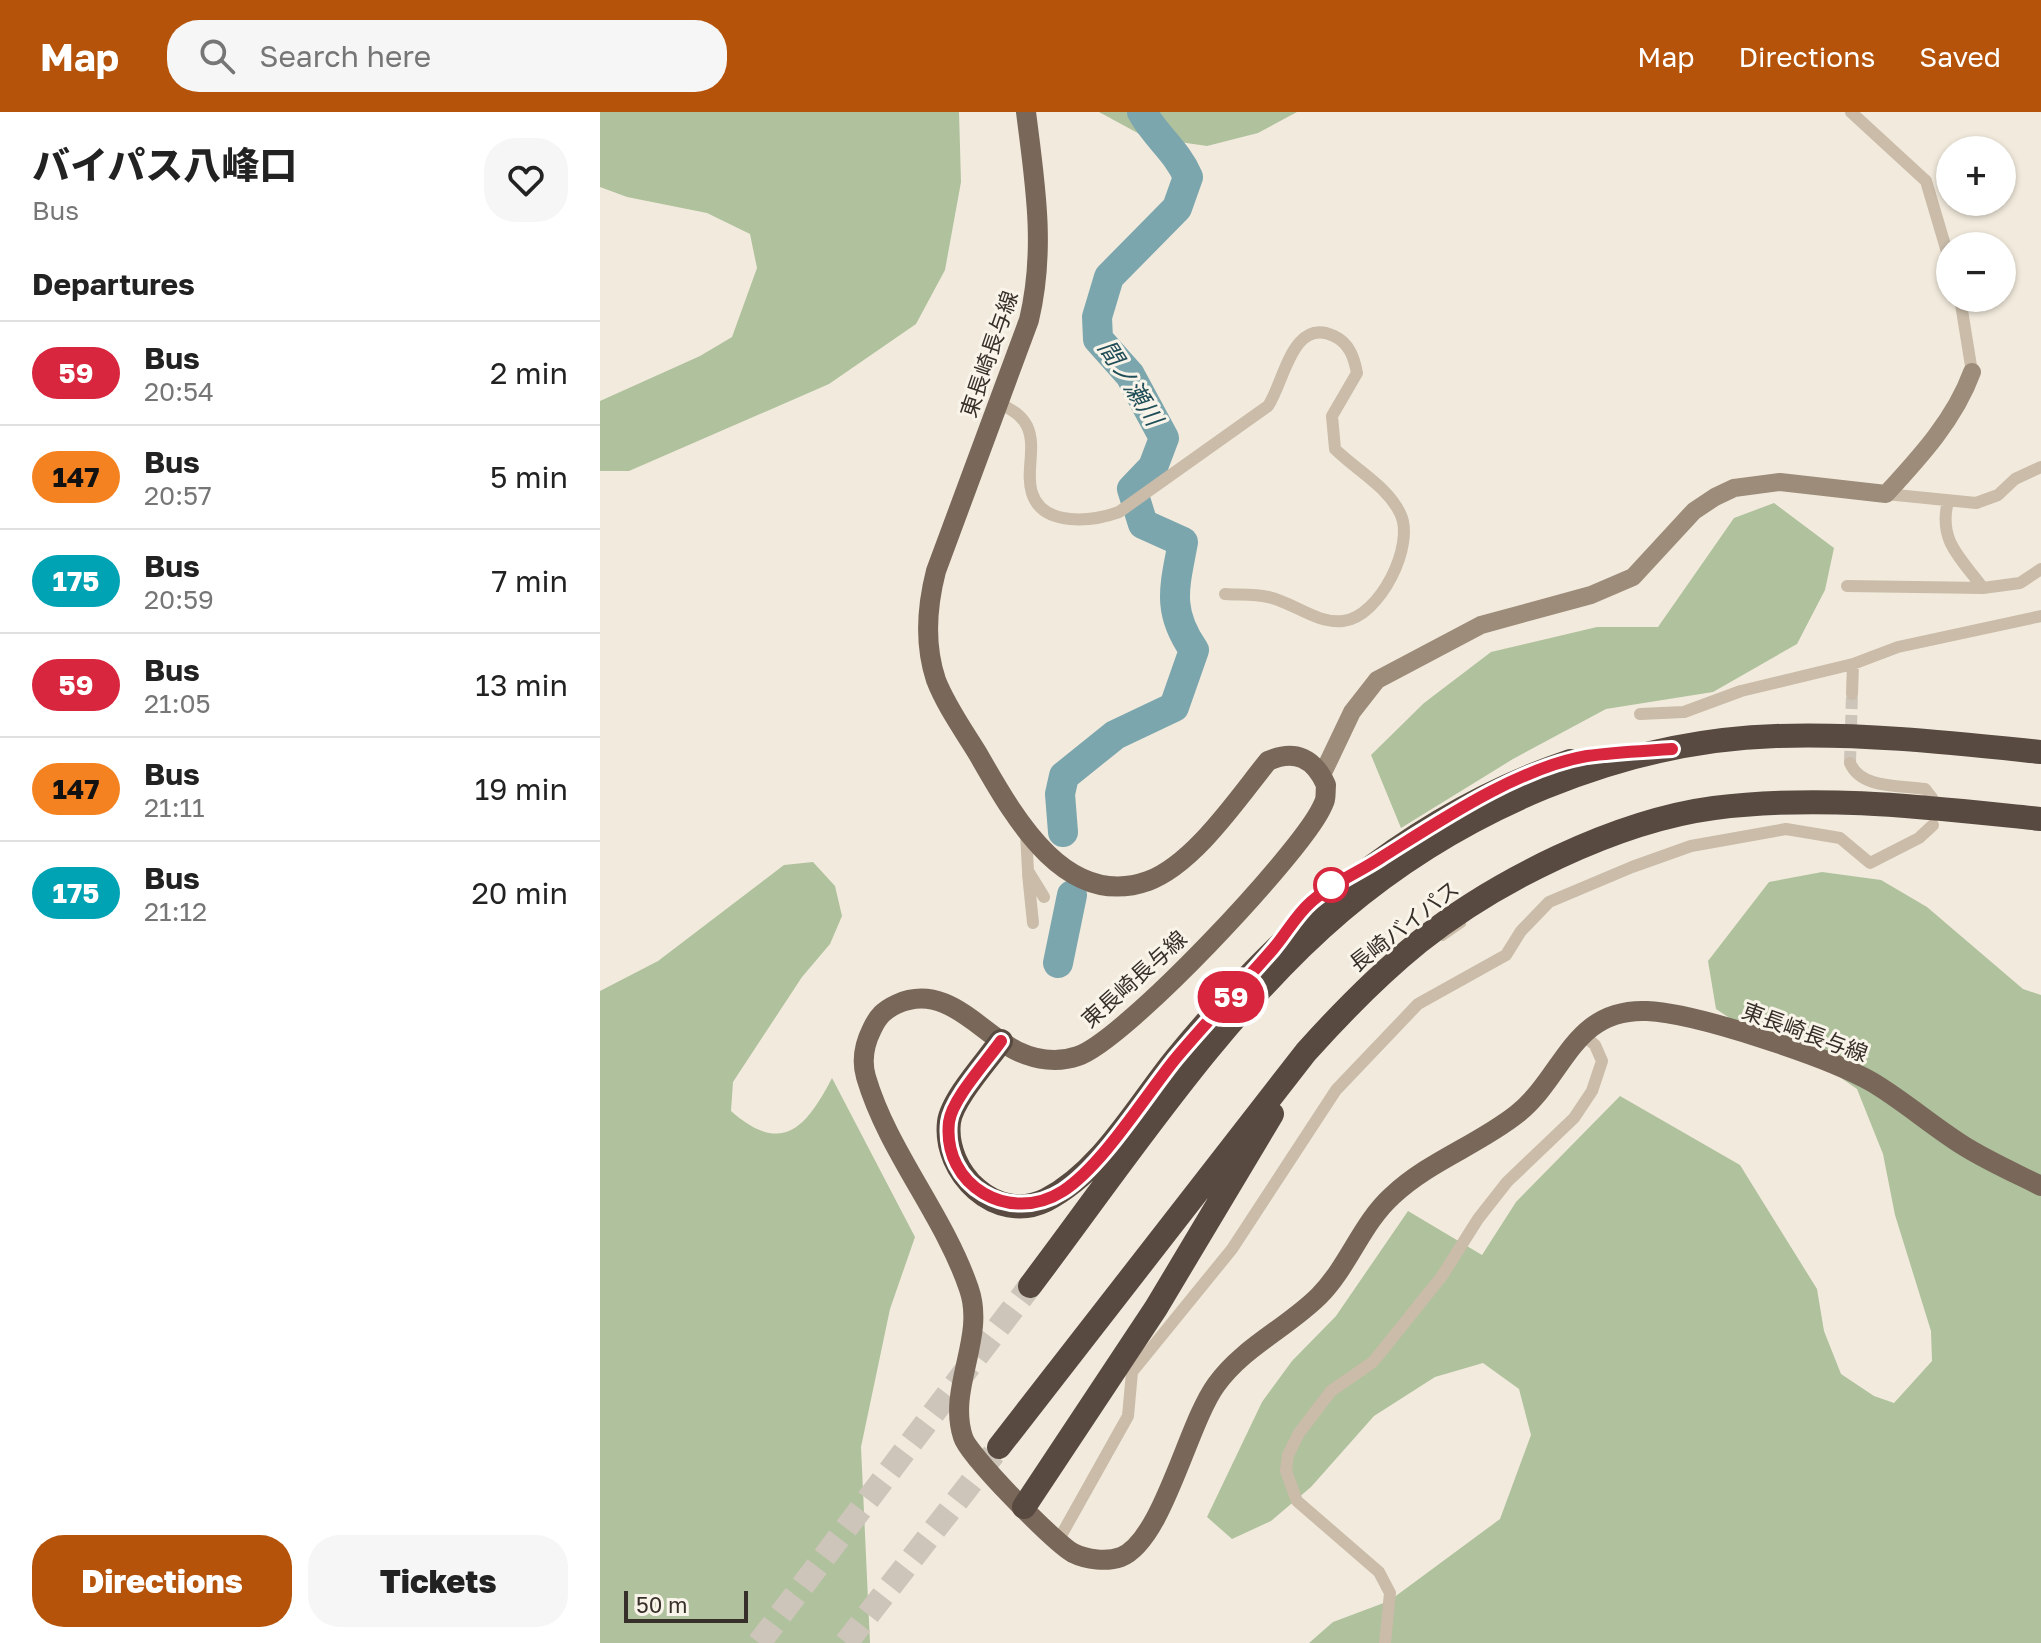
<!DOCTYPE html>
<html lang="en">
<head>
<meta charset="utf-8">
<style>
	:root { --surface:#fff; --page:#f6f6f6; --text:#222; --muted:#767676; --line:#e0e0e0; --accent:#b45309 }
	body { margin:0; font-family:"Golos Text","Noto Sans JP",sans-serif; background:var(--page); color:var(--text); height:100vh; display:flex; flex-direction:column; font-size:30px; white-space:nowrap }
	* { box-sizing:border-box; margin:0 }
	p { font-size:26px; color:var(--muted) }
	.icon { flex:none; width:44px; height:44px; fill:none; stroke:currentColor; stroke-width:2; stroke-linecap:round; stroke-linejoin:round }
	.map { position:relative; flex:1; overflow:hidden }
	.side { display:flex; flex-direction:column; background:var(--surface); width:600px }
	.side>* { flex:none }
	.badge { padding:0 16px; border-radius:26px; font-size:28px; line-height:52px }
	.controls { position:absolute; left:1336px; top:24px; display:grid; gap:16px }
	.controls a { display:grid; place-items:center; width:80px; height:80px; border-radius:50%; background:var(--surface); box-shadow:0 2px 6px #0004; font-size:40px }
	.scale { position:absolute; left:24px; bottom:20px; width:124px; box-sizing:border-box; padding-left:8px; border:4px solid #372f29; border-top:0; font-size:22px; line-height:28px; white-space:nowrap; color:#372f29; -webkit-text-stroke:6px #f9f4e9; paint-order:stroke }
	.map>.badge { position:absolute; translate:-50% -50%; box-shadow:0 0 0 4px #fff }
	h2 { padding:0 32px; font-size:30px; line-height:72px }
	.round { display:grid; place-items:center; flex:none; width:84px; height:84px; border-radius:32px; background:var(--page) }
	.head { display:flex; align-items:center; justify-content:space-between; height:136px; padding:0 32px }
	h1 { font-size:38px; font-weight:800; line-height:60px }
	.action { display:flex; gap:16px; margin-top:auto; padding:16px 32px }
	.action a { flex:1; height:92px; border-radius:32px; background:var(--accent); color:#fff; font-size:32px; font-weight:800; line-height:92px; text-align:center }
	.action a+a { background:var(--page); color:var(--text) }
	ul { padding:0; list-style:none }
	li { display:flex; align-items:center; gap:24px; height:104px; padding:0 32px; border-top:2px solid var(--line) }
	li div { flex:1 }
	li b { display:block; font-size:30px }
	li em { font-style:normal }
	li .badge { min-width:88px; font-weight:700; text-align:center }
	header { display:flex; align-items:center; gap:48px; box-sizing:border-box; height:112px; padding:0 40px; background:var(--accent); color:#fff }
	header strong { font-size:38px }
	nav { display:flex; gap:44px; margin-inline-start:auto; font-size:28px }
	.search { width:560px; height:72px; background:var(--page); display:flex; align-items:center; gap:20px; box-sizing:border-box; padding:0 28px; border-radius:32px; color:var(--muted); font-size:30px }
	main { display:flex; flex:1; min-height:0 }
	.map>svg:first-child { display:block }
</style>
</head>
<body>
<header>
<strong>Map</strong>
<div class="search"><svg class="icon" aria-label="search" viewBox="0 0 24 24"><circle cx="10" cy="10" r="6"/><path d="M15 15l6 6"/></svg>Search here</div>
<nav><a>Map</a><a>Directions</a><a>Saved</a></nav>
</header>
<main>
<section class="side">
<div class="head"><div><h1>バイパス八峰口</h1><p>Bus</p></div><a class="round"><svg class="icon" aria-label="heart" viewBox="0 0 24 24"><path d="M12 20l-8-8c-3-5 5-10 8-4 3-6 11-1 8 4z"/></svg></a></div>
<h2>Departures</h2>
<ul>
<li><span class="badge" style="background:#d7263d;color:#fff">59</span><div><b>Bus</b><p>20:54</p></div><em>2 min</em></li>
<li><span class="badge" style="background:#f58220;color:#111">147</span><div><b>Bus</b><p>20:57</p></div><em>5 min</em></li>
<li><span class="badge" style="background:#00a3b4;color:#fff">175</span><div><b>Bus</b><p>20:59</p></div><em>7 min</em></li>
<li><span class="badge" style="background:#d7263d;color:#fff">59</span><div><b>Bus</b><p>21:05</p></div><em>13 min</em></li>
<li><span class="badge" style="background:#f58220;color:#111">147</span><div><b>Bus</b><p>21:11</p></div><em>19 min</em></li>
<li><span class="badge" style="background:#00a3b4;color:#fff">175</span><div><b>Bus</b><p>21:12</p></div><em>20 min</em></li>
</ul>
<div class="action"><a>Directions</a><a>Tickets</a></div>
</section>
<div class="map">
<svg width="1441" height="1531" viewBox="0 0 1441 1531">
	<rect width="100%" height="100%" fill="#f2ebdd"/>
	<path fill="#b0c19d" d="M0 0H359L361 70 345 158 316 212 229 272 29 359H0V289L100 244 132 225 157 156 150 122 107 101 27 85 0 75Z
		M499 0H697L658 21 607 34 545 25Z
		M1174 391 1234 436 1225 478 1197 532 1113 580 1006 597 913 647 801 716 771 643 824 591 891 540 997 515H1058L1134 406Z
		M213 750 235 774 242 804 230 832 202 865 133 970 131 999C182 1044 206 1016 232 966L315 1125 290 1197 261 1335 270 1531H0V879L58 849 184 753Z
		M1222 760 1281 768 1327 795 1423 877 1441 883V1531H709L733 1510 789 1489 900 1407 931 1323 919 1277 883 1251 835 1265 774 1304 711 1375 671 1409 632 1427 607 1405 662 1290 692 1249 736 1204 808 1099 882 1143 916 1090 1020 984 1140 1053 1217 1177 1224 1219 1241 1262 1274 1284 1294 1291 1332 1249 1331 1219 1295 1103 1283 1042 1257 977 1212 946 1157 924 1116 897 1108 849 1169 770Z"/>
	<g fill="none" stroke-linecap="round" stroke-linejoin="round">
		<path stroke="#7ca6ae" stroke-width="30" d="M463 720 460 682 464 664 515 623 574 595 594 538C566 498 575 474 583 430L543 412 532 377 553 355 564 326 530 263 498 227 497 205 509 165 577 96 588 65C577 39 556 25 542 0
			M458 851 472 783"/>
		<path stroke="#cdc5b9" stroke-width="12" stroke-dasharray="12 6" stroke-linecap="butt" d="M1250 651 1252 582"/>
		<path stroke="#cdc5b9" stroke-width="24" stroke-dasharray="24 12" stroke-linecap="butt" d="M159 1531 430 1174
			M246 1531 399 1335"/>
		<path stroke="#cabca9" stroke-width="6" d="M843 826 863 812"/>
		<path stroke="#cabca9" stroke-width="12" d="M1251 0 1326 69 1350 150
			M1360 186 1372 260
			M399 291C410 297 421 302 427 314 437 335 425 360 432 381 443 416 494 409 519 400L668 294C684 271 692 204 734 224 749 231 754 245 757 261L732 304 735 337C756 358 787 374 800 401 816 432 780 505 743 509 716 512 693 490 668 485 654 482 639 483 625 482
			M1286 382 1376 391 1398 383 1415 367 1441 355
			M1348 389C1338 429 1360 445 1383 476L1420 471 1441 457
			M1247 474 1383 476
			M1252 582 1253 552
			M1040 602 1084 600 1141 579 1253 552 1298 535 1441 504
			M1250 651C1261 677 1299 673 1325 677L1332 686
			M426 721 428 759 444 785
			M428 762 433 811
			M458 1429 528 1304 532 1260 632 1137 736 978 818 892 906 843 921 819 949 790 1032 755 1091 734 1186 717 1240 726 1270 751 1319 726 1333 713
			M785 1531 790 1481 779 1460 697 1389 686 1359 688 1343 699 1321 731 1279 773 1250 842 1164 878 1107 907 1070 974 1006 992 979 1002 949 995 933 981 921"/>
		<path stroke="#9d8c7a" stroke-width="18" d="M722 663 752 600 777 568 881 513 991 483 1033 465 1094 399 1115 385 1134 376 1180 370 1286 382C1320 345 1355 307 1372 260"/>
		<path stroke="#79685a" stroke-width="20" d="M426 0C435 71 446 137 429 208L336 459C327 494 324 532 336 568 346 594 364 619 378 642 412 701 464 799 548 769 594 752 638 686 668 649 695 637 714 646 726 673 725 687 727 685 721 697 697 745 525 928 478 944 458 951 436 948 417 939 379 920 346 870 297 892 284 898 278 904 272 917 264 933 261 948 266 965 288 1040 344 1103 369 1177 386 1226 347 1276 363 1325 368 1343 454 1430 473 1441 487 1448 507 1450 521 1445 563 1428 587 1313 616 1273 643 1235 687 1216 719 1184 748 1155 762 1111 792 1084 829 1049 878 1033 917 1002 965 964 972 896 1047 899 1096 901 1228 945 1272 970 1304 989 1332 1014 1364 1034 1388 1049 1415 1061 1441 1074"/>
		<path stroke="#584a40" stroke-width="24" d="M401 929C387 949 352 987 349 1010 343 1060 396 1113 446 1088 502 1059 537 994 576 946 683 816 808 704 970 649
			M430 1174C524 1050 622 900 741 799 860 698 1019 629 1176 624 1264 621 1353 631 1441 640
			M399 1335 706 940C741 901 777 864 819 830 895 769 1016 709 1114 696 1224 682 1332 696 1441 707
			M424 1395 556 1196 672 1002"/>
	</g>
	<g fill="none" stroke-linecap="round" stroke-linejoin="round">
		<defs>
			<path id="line" d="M401 929C387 949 352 987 349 1010 342 1074 410 1113 463 1079 503 1053 545 984 576 946 607 909 641 874 673 837 686 822 696 803 711 790 732 771 758 761 782 745 841 708 918 656 987 644 1015 640 1044 639 1072 637"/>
		</defs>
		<use href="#line" stroke="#fff" stroke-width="18"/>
		<use href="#line" stroke="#d7263d" stroke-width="12"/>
	</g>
	<circle fill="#fff" stroke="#d7263d" stroke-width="4" cx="731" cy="773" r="16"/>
	<g text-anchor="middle" stroke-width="6" stroke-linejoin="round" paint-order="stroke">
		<g font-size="22" fill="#372f29" stroke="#f9f4e9">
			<text transform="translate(389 242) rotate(-71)" y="8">東長崎長与線</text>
			<text transform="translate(804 814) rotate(-38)" y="8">長崎バイパス</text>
			<text transform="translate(534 867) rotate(-42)" y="8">東長崎長与線</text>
			<text transform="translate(1205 920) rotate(20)" y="8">東長崎長与線</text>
		</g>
		<g font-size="24" font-style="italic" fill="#1f4d58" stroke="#f9f4e9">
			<text transform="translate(530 271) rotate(57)" y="8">間ノ瀬川</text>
		</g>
	</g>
</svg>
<div class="controls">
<a>+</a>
<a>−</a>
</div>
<div class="scale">50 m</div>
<b class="badge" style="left:631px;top:885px;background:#d7263d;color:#fff">59</b>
</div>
</main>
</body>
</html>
